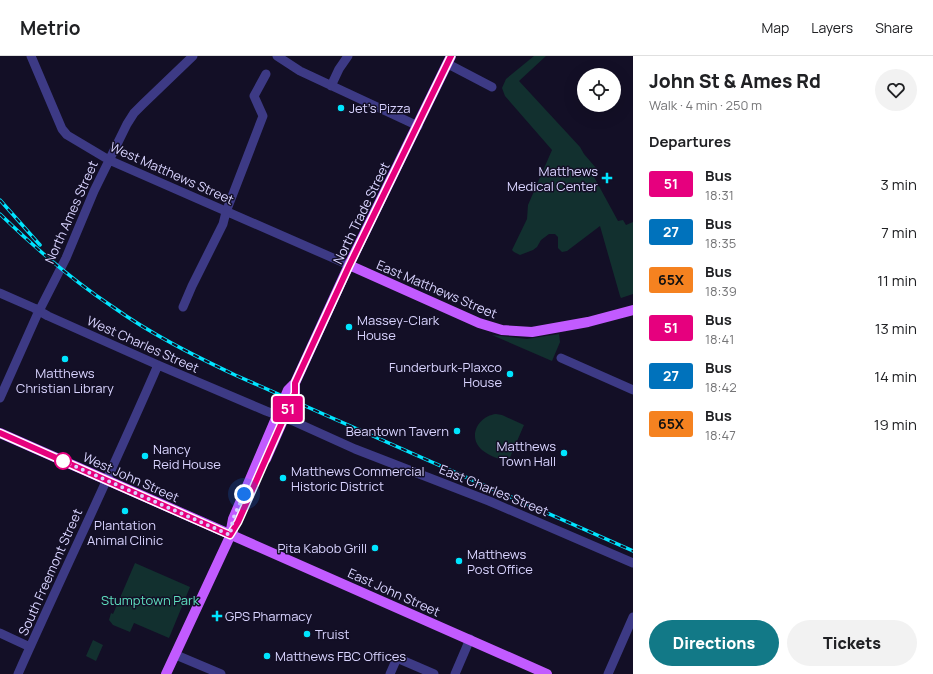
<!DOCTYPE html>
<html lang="en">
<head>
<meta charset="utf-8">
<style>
	:root { --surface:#fff; --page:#f2f2f2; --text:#202124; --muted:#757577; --line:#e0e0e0; --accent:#127987 }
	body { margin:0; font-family:Manrope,sans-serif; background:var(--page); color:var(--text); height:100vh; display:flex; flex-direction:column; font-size:15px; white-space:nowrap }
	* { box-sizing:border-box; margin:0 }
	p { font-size:13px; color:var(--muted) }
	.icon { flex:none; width:22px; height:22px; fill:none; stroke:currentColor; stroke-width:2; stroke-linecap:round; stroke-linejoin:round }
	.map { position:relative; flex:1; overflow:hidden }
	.panel { display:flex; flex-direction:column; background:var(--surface); width:300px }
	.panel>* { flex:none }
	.badge { padding:0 8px; border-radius:3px; font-size:14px; line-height:26px }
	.controls { position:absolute; left:577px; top:12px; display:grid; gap:8px }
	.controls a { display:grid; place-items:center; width:44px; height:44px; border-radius:50%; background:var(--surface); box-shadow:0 4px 16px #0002; font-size:20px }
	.you { position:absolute; width:20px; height:20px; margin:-10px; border:3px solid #fff; border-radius:50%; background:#1a73e8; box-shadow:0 0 0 6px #1a73e833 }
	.map>.badge { position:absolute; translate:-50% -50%; box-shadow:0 0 0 2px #fff }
	h2 { padding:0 16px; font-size:15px; line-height:36px }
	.round { display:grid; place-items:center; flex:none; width:42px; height:42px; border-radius:21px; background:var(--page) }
	.summary { display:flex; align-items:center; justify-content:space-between; height:68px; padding:0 16px }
	h1 { font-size:19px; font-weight:800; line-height:30px }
	.primary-button { display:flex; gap:8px; margin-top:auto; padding:8px 16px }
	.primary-button a { flex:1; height:46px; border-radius:24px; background:var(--accent); color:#fff; font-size:16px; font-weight:800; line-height:46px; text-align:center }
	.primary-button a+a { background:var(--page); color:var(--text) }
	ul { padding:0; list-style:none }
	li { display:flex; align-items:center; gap:12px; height:48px; padding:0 16px }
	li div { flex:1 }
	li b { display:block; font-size:15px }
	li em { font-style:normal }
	li .badge { min-width:44px; font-weight:700; text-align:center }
	header { display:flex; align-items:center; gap:24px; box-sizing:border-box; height:56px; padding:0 20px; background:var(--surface); border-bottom:1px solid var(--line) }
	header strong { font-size:19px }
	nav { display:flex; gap:22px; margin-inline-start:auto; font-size:14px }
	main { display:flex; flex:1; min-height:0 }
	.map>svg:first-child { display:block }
</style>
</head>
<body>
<header>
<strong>Metrio</strong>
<nav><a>Map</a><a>Layers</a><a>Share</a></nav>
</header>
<main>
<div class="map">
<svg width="633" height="618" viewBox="0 0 633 618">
	<rect width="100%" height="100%" fill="#130f26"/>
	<path fill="#12302f" d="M534 0H546L519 25 580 91 584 98 596 112 594 121 618 165 623 164 626 169 633 166V238L621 242 620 240 600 170 567 195 562 196 558 192V181L555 178H549L541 184 537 191 533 194 520 199 514 196 512 194 527 163 528 149 552 94 505 40 502 32 506 23Z
		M559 278 560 286 552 305 492 279 527 283Z
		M496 358 502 359 524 369 508 406C500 403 489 400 482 394 467 381 478 360 496 358Z
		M135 507 190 531 169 582 134 567 130 576 113 569 109 564 111 557 113 558Z
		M93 584 103 589 96 605 86 600Z"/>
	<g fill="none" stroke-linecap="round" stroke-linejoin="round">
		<path stroke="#3d3a85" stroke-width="9" d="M31 0 62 73 67 79 109 104 349 209
			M277 0 300 15 418 70
			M448 8 492 31
			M331 30 339 13 348 0
			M0 237 34 252 48 260 158 309 266 355 293 365 355 393 489 445 633 507
			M183 251 192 230 223 168 226 156 263 60 254 40 266 18
			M561 302 633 334
			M0 342 37 259 66 202 94 135 127 68 134 57 143 48 193 0
			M0 577 30 591
			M176 599 221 618
			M18 618C64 515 113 413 158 309
			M390 618 397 602 434 618
			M455 618 470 583
			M608 618 633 561"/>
		<path stroke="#c25bff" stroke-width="10" d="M349 209 479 267 502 274 532 276 588 266 633 254
			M0 377 547 618
			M266 403 295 337V327
			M230 479 233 463 288 334 295 327 349 209 451 0
			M166 618 233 474"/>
		<defs>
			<path id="rail" d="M0 144 40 189
				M0 158C35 192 72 224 113 251 151 278 193 299 235 319L633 495"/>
		</defs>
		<use href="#rail" stroke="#00e5ff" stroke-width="3.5"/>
		<use href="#rail" stroke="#130f26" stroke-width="2" stroke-dasharray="6" stroke-linecap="butt"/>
	</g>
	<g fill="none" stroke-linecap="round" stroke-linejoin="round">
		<defs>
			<path id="line" d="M0 377 230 479 238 466 295 337V327L349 210 451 0"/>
		</defs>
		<use href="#line" stroke="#fff" stroke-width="9"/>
		<use href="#line" stroke="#e6007e" stroke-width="6"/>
		<path stroke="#d9d4ff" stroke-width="4" stroke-dasharray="0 7.2" d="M63 405 230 479 233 463 244 438"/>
	</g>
	<g fill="#00e5ff" stroke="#130f26" stroke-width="1.5">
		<circle cx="341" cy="52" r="4"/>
		<path d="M605 116h4v4h4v4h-4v4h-4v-4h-4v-4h4z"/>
		<circle cx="349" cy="271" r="4"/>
		<circle cx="65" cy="303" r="4"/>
		<circle cx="510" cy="318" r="4"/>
		<circle cx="457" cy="375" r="4"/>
		<circle cx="564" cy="397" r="4"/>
		<circle cx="145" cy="400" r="4"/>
		<circle cx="283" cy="422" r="4"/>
		<circle cx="125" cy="455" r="4"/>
		<circle cx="375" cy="492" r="4"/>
		<circle cx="459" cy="505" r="4"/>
		<path d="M215 554h4v4h4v4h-4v4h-4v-4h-4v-4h4z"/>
		<circle cx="307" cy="578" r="4"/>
		<circle cx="267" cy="600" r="4"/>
	</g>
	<circle fill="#fff" stroke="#e6007e" stroke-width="2" cx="63" cy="405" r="8"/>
	<g text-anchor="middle" stroke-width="3" stroke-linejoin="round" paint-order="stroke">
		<g font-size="13" fill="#d9d4ff" stroke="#130f26" text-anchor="start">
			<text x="349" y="57">Jet's Pizza</text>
			<text x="598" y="120" text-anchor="end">Matthews<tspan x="598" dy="15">Medical Center</tspan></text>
			<text x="357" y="269">Massey-Clark<tspan x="357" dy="15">House</tspan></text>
			<text x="502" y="316" text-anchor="end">Funderburk-Plaxco<tspan x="502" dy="15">House</tspan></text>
			<text x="65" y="322" text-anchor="middle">Matthews<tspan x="65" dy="15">Christian Library</tspan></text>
			<text x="449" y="380" text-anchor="end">Beantown Tavern</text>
			<text x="556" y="395" text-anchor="end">Matthews<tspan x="556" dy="15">Town Hall</tspan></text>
			<text x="153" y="398">Nancy<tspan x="153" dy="15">Reid House</tspan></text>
			<text x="291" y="420">Matthews Commercial<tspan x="291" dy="15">Historic District</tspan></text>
			<text x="125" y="474" text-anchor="middle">Plantation<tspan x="125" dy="15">Animal Clinic</tspan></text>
			<text x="367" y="497" text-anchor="end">Pita Kabob Grill</text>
			<text x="467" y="503">Matthews<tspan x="467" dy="15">Post Office</tspan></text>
			<text x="225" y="565">GPS Pharmacy</text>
			<text x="315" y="583">Truist</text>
			<text x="275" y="605">Matthews FBC Offices</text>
		</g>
		<g font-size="13" fill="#d9d4ff" stroke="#130f26">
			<text transform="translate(172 117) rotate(24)" y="5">West Matthews Street</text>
			<text transform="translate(71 156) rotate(-66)" y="5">North Ames Street</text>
			<text transform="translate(361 157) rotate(-64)" y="5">North Trade Street</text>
			<text transform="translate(437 233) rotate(23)" y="5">East Matthews Street</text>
			<text transform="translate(143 288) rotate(24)" y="5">West Charles Street</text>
			<text transform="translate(131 421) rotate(24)" y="5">West John Street</text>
			<text transform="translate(494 434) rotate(22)" y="5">East Charles Street</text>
			<text transform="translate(50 516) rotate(-66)" y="5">South Freemont Street</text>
			<text transform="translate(394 536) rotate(24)" y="5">East John Street</text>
		</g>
		<g font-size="13" fill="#5fe0c0" stroke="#130f26">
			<text x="150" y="549">Stumptown Park</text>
		</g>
	</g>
</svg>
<div class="controls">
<a><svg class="icon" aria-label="locate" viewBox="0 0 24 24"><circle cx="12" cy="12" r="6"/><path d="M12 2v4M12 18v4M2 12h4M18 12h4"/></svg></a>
</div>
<div class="you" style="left:244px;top:438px"></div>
<b class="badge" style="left:288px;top:353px;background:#e6007e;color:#fff">51</b>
</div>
<section class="panel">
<div class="summary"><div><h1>John St &amp; Ames Rd</h1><p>Walk · 4 min · 250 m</p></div><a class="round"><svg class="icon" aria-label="heart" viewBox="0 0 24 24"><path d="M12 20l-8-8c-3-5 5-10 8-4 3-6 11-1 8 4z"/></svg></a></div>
<h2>Departures</h2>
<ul>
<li><span class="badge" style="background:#e6007e;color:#fff">51</span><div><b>Bus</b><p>18:31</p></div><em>3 min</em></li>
<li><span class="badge" style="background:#0072bc;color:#fff">27</span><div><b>Bus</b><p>18:35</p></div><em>7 min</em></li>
<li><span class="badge" style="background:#f58220;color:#111">65X</span><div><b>Bus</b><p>18:39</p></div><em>11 min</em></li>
<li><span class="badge" style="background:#e6007e;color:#fff">51</span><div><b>Bus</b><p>18:41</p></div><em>13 min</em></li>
<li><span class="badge" style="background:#0072bc;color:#fff">27</span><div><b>Bus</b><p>18:42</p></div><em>14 min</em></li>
<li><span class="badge" style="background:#f58220;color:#111">65X</span><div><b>Bus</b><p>18:47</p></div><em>19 min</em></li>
</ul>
<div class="primary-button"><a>Directions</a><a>Tickets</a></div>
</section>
</main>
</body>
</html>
